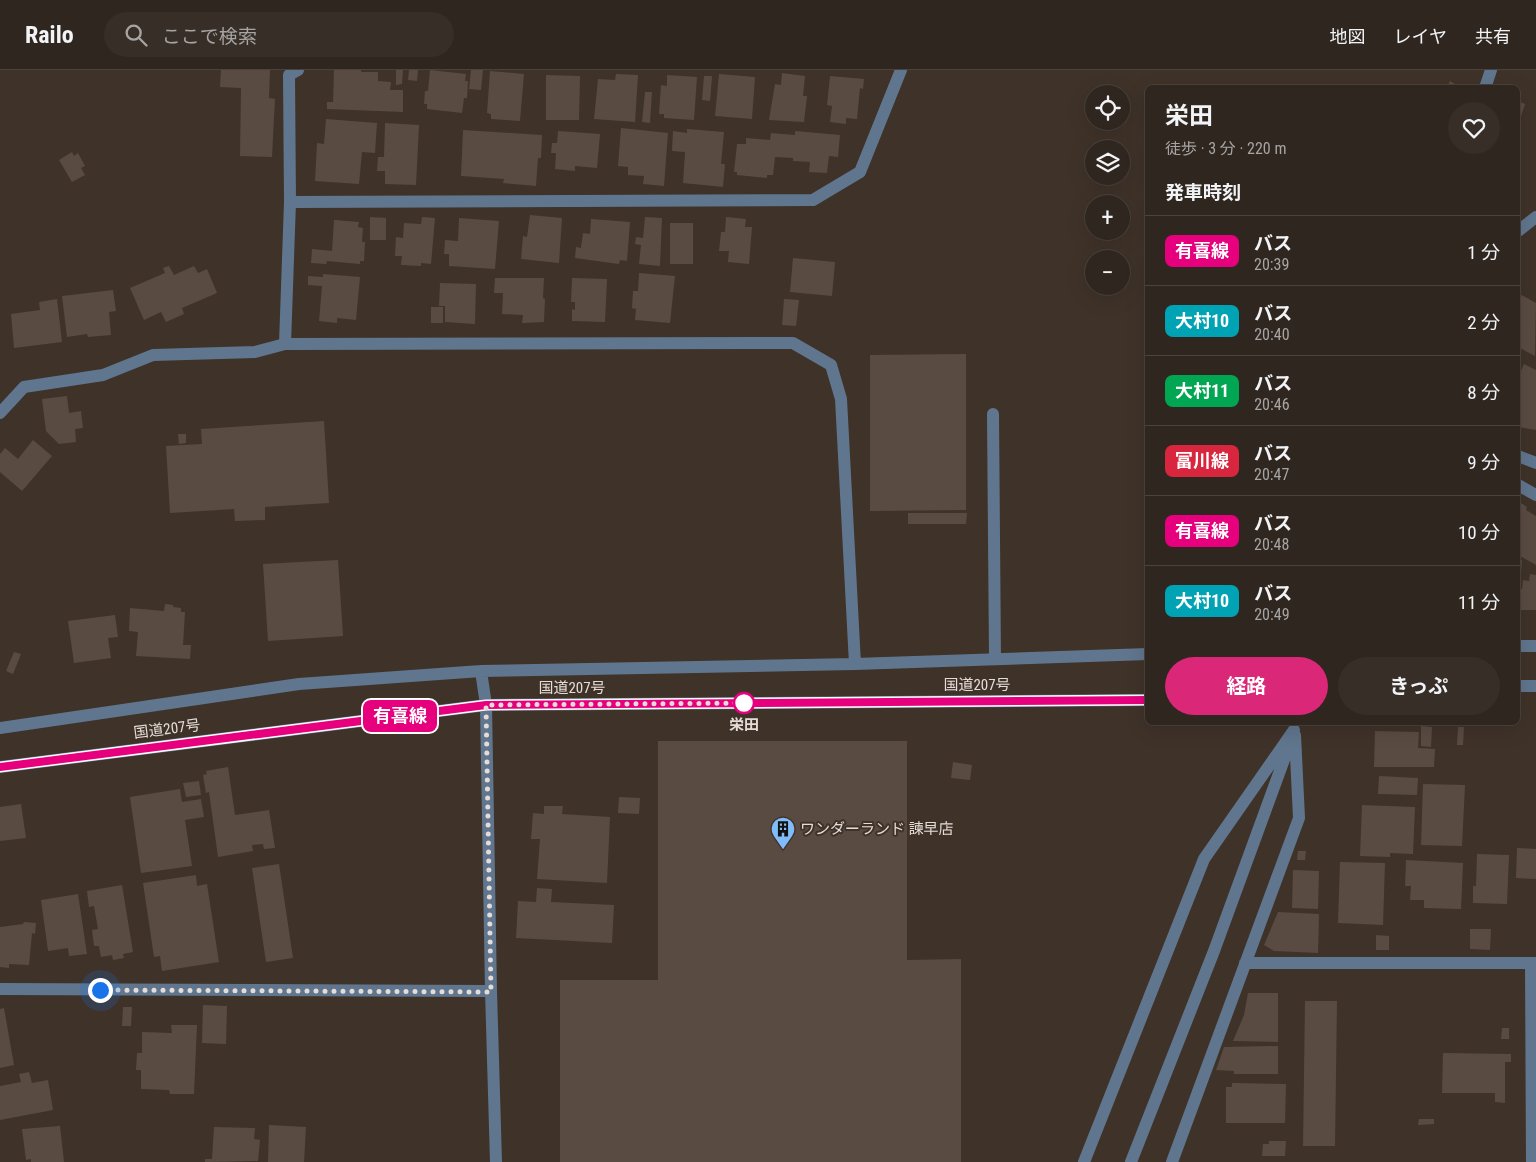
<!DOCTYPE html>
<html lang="ja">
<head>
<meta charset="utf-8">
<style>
	:root { --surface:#2f261f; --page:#372e28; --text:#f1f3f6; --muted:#a7a5a4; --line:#4a433d; --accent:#db2777 }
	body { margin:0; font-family:"Roboto Condensed","Noto Sans JP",sans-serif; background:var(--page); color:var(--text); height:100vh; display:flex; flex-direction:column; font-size:19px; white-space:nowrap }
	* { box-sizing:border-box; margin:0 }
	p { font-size:16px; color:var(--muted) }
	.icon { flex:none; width:28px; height:28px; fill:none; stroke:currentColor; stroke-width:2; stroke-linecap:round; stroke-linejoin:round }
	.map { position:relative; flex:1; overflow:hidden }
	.details { position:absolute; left:1145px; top:15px; width:375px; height:640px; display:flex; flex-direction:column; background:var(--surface); border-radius:8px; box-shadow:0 5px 20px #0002,0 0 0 1px var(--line) }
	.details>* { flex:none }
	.badge { padding:0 10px; border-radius:8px; font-size:18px; line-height:32px }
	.controls { position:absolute; left:1085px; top:15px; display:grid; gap:10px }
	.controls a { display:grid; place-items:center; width:45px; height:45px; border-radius:50%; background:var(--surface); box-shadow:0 5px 20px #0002,0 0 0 1px var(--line); font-size:25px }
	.you { position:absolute; width:25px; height:25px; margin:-12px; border:4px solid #fff; border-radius:50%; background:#1a73e8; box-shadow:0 0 0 8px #1a73e833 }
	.map>.badge { position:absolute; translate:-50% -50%; box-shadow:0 0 0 2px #fff }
	h2 { padding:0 20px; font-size:19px; line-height:45px }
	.round { display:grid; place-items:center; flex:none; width:52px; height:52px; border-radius:26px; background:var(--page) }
	.head { display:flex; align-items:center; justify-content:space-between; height:85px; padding:0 20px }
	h1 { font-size:24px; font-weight:700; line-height:38px }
	.button { display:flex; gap:10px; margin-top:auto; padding:10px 20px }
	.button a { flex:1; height:58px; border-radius:30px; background:var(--accent); color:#fff; font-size:20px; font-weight:700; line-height:58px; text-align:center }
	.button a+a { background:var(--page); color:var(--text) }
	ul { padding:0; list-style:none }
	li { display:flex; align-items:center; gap:15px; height:70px; padding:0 20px; border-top:1px solid var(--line) }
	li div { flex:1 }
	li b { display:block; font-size:19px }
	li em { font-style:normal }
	li .badge { min-width:55px; font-weight:700; text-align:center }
	header { display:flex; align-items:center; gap:30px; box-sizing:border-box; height:70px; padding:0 25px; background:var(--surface); border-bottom:1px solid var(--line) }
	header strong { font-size:24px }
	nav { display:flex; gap:28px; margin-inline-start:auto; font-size:18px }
	.search { width:350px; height:45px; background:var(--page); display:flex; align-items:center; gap:12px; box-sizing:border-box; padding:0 18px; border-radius:28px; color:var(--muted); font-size:19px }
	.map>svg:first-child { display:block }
</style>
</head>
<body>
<header>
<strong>Railo</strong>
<div class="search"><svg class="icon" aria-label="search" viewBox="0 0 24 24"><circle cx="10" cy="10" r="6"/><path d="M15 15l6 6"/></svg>ここで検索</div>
<nav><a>地図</a><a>レイヤ</a><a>共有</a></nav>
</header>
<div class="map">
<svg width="1536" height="1092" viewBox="0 0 1536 1092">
	<rect width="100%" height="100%" fill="#3f3229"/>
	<path fill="#5a4b42" d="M221 0H270L269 28 275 29 272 87 240 86 241 18 220 17Z
		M334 0H361V2H378V11L391 12 390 20H403V42L327 39V32H333Z
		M396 0H403L402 14 396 15Z
		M409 0H418L417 11 408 10Z
		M430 0 466 4 465 11H468L467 28H464L462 43 427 39V34H424L425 21H428Z
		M471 0H483L481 20 469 19Z
		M490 1 524 4 520 51 491 49V44L487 43Z
		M782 3 805 6 803 26H807L804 52 769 50 775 14 781 15Z
		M616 4 638 5 635 52 594 49 598 9 615 10Z
		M719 4 755 7 752 49 715 46Z
		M546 5 580 6 579 50H546Z
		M667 5 697 7 694 50 664 48V44H659L661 15 667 16Z
		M704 6H712L710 31 702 30Z
		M830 6 864 9 863 19 860 18 857 49 846 48V54L830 52 832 36 827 35Z
		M1450 11 1461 18H1447Z
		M645 22H652L650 53 642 52Z
		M1518 31 1525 34 1518 55Z
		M326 49 377 53 375 83 362 82 359 114 315 111 317 73 324 74Z
		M385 53 419 55 416 115 385 114V101H377L378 87H384Z
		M621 58 668 63 664 116 643 114 644 106 628 105V97L618 96Z
		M687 59 724 62 721 94H725L723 117 683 113 685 82 672 81 673 61 687 63Z
		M463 60 542 65 541 88H538L536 116 503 113 504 109 461 106Z
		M558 61 600 64 597 98 575 96V101L555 99 556 83H551L552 73H557Z
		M795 61 840 65 838 87 829 86 827 103 809 102 810 92 793 91V88L775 87 773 105H767V108L737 105V102H734L737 74H746V68L770 70 771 63 795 65Z
		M72 82 74 86 78 83 85 96 81 98 85 105 72 112 59 90Z
		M530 145 562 148 559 193 521 189 523 166 527 167Z
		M370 147 386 148V170H370Z
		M422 147 435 148 431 194 421 193V196L401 195 402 186H395L396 167 403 168 404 153 421 154Z
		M645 147 662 148 660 196 639 194 641 175 635 174 636 167 643 168Z
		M726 147 746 149 745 157H752L749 194 728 192 729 181H719L721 162H725Z
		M459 148 499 151 495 199 449 196V184H444L445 170 458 171Z
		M591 149 630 152 627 191 620 190 619 194 575 188 576 177 581 178 583 163 590 164Z
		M334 150 359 152 358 157 363 158 362 172H365L364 191H360V194L327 191 326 194 311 193 312 179 332 181Z
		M670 153H693V194H670Z
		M793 188 835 192 832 226 790 222Z
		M169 196 174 205 194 196 198 203 207 199 217 223 182 238 184 244 166 252 161 242 144 250 130 218 165 203 163 198Z
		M639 203 675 206 670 253 635 250 636 239 632 238 633 221H638Z
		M323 204 360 207 356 250 337 248V253L319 251 322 216 308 215V206L323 207Z
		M495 208H544L543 228 545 229 544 252 522 253 523 245 502 244 503 223H494Z
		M572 208 607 209 605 252 572 251V239L575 240V232H571Z
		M440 213 476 214 475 254 445 252V236H439Z
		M113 220 116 241 109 242 111 265 88 267 87 264 67 267 62 226Z
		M1518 223 1536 233 1535 286 1518 277Z
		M57 229 62 272 14 278 11 244 40 240 39 232Z
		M784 229 799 230 796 256 782 255Z
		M431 237H443V253H431Z
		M966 284V440L870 441V285Z
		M1524 294 1536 300V360L1518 357V308Z
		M67 326 69 343 81 341 83 358 75 359 76 372 59 374 46 361 42 329Z
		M324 351 329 433 265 437V450L235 451 234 439 170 443 166 376 202 374 201 359Z
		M178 364H186V373L179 374Z
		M33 370 52 386 22 421 0 402V384L5 378 18 389Z
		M1518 431 1527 437 1526 440 1536 446V495L1518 485Z
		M908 443H967L966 454H908Z
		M1518 489 1522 490 1520 517 1518 516Z
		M338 490 343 566 268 571 263 494Z
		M1530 504 1536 505V540H1518V518L1522 519 1523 510 1529 511Z
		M165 534 173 535V537L181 538V542H185L183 575H191L190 589 136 586 138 562 129 561 130 538 164 541Z
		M115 545 118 567 108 568 111 588 74 593 68 551Z
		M14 582 21 584 13 604 6 601Z
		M1421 656 1432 657 1431 677 1421 676Z
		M1458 657H1464L1463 675H1457Z
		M1375 661 1419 662 1418 678 1435 679 1434 697H1374Z
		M658 671H907V890L961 889V1092H560V910H658Z
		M953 692 972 695 970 710 951 708Z
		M228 697 235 745 269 740 275 778 264 779 263 774 252 775 253 781 218 787 209 722 206 723 203 705 207 704 206 701Z
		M1379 706 1418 708 1417 725 1378 724Z
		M199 711 201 725 186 727 183 713Z
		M1423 714 1465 715 1462 776 1421 775Z
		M180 719 182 732 201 729 204 747 185 750 192 796 141 803 130 727Z
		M619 727 640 728 639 744 618 743Z
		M21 734 26 768 0 771V737Z
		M1362 735 1415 737 1413 784 1390 783V787L1360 786Z
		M544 736H563L562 744 610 747 607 813 537 809 540 769H531L533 743 544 744Z
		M1517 778 1536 779V809L1516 808Z
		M1298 781H1306L1305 790H1297Z
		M1477 784 1509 785 1507 834 1473 833V816H1476Z
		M1406 790 1463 793 1461 839 1424 838V830H1410L1411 816H1405Z
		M1340 792 1385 793 1383 855 1338 853Z
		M279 794 293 888 266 892 252 798Z
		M1293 800 1319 801 1318 839 1292 838Z
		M196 805 197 816 207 814 219 892 162 901 160 886 154 887 143 813Z
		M122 815 133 882 123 884 124 888 113 890 112 885 101 887 99 876H94L92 860 98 859 94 836 89 837 87 821Z
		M537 818 552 819 551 832 614 835 612 873 516 868 518 831 536 832Z
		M78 824 87 884 69 886 68 878 48 881 41 830Z
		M1278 842 1319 844 1318 883 1274 881 1264 875Z
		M24 852 36 853 35 864 32 863 29 895 9 894V898L0 897V857L23 854Z
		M1470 859H1491L1490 880 1470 879Z
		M1376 865 1389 866V880H1376Z
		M1248 923H1278V972L1233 971 1244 945Z
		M1305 931H1337L1335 1076H1303Z
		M203 935 227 936 226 974 202 973Z
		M123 937H132L131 956H122Z
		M4 938 14 995 0 998V939Z
		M171 955H197L194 1024H170L169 1020 141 1019V1000H136L137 983H142V962L172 963Z
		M1502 958H1509V969H1501Z
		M1278 976V1004H1234V1001L1216 1000 1224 977Z
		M1443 983 1511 984V992H1505V1033L1495 1032V1023H1442Z
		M29 1002 32 1013 48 1010 53 1040 0 1050V1016L21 1012 19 1004Z
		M1232 1013 1286 1014 1285 1053H1226V1017H1232Z
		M1419 1049H1434V1054L1418 1055Z
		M269 1055 306 1057 304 1092H268Z
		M60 1056 64 1092H31V1089L26 1090 22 1059Z
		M214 1057 255 1058 254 1069 260 1070 258 1091 205 1092V1089H212Z
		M1269 1071H1286L1285 1086H1262L1263 1074H1269Z"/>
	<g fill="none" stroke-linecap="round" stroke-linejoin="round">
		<path stroke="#60768e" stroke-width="12" d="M298 0 289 5 290 132 285 274 793 273 831 295 841 329 855 594
			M1485 18 1491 0
			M290 132 813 130 860 102 901 0
			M1518 161 1536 147
			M0 343 24 317 103 305 153 285 255 282 285 274
			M993 344 995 589
			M1518 386 1536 393
			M1518 415 1536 425
			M1518 576H1536
			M481 601 486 635 491 921 496 1092
			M1518 616H1536
			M0 658 299 614 481 601 855 594 1148 584
			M0 697 486 635 1148 630
			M1245 893H1536
			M1531 893 1532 1092
			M0 919 491 921
			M1084 1092 1204 789 1294 660
			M1131 1092 1214 881 1289 676
			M1172 1092 1299 748 1295 665"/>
	</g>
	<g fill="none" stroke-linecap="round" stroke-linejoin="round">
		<defs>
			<path id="line" d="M0 697 486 635 1148 630"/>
		</defs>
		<use href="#line" stroke="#fff" stroke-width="11"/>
		<use href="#line" stroke="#e6007e" stroke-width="8"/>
		<path stroke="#e5dcd7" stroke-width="5" stroke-dasharray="0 9" d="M100 920 491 922 486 635 749 633H744"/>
	</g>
	<defs>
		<symbol id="building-pin" viewBox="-11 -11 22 30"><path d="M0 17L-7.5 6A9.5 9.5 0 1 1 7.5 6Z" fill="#81bcfa" stroke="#3f3229"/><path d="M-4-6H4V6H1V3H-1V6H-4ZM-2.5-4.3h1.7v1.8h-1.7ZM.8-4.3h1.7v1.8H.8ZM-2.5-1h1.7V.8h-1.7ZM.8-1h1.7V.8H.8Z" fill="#111"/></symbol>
	</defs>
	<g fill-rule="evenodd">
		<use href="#building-pin" x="769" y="745" width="28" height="38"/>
	</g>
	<circle fill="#fff" stroke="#e6007e" stroke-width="2.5" cx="744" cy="633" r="10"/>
	<g text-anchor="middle" stroke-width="4" stroke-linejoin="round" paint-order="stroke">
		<g font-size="15" fill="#e5dcd7" stroke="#3f3229">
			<text x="977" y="620">国道207号</text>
			<text x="572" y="623">国道207号</text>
			<text transform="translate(167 659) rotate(-7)" y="5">国道207号</text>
		</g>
		<g font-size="15" font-weight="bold" fill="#e5dcd7" stroke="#3f3229">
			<text x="744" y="660">栄田</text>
		</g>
		<g font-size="15" fill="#e5dcd7" stroke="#3f3229" text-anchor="start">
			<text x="800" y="764">ワンダーランド 諫早店</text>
		</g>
	</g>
</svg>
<div class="controls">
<a><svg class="icon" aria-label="locate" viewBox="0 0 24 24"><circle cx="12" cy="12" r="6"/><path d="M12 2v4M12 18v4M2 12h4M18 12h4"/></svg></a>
<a><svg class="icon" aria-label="layers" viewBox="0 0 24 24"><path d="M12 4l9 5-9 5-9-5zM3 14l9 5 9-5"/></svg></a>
<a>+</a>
<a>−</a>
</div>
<div class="you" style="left:100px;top:920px"></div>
<b class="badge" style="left:400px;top:646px;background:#e6007e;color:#fff">有喜線</b>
<section class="details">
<div class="head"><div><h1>栄田</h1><p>徒歩 · 3 分 · 220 m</p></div><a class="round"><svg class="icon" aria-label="heart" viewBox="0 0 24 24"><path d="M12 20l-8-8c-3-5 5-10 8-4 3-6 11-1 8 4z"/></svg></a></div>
<h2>発車時刻</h2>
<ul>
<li><span class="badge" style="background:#e6007e;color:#fff">有喜線</span><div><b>バス</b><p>20:39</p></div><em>1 分</em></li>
<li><span class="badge" style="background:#00a3b4;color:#fff">大村10</span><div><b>バス</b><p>20:40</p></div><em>2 分</em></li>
<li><span class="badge" style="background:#00a651;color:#fff">大村11</span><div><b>バス</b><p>20:46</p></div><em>8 分</em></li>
<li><span class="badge" style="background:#d7263d;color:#fff">富川線</span><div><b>バス</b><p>20:47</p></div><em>9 分</em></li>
<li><span class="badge" style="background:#e6007e;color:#fff">有喜線</span><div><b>バス</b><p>20:48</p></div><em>10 分</em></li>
<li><span class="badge" style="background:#00a3b4;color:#fff">大村10</span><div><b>バス</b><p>20:49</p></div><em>11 分</em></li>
</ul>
<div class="button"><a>経路</a><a>きっぷ</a></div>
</section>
</div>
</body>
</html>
